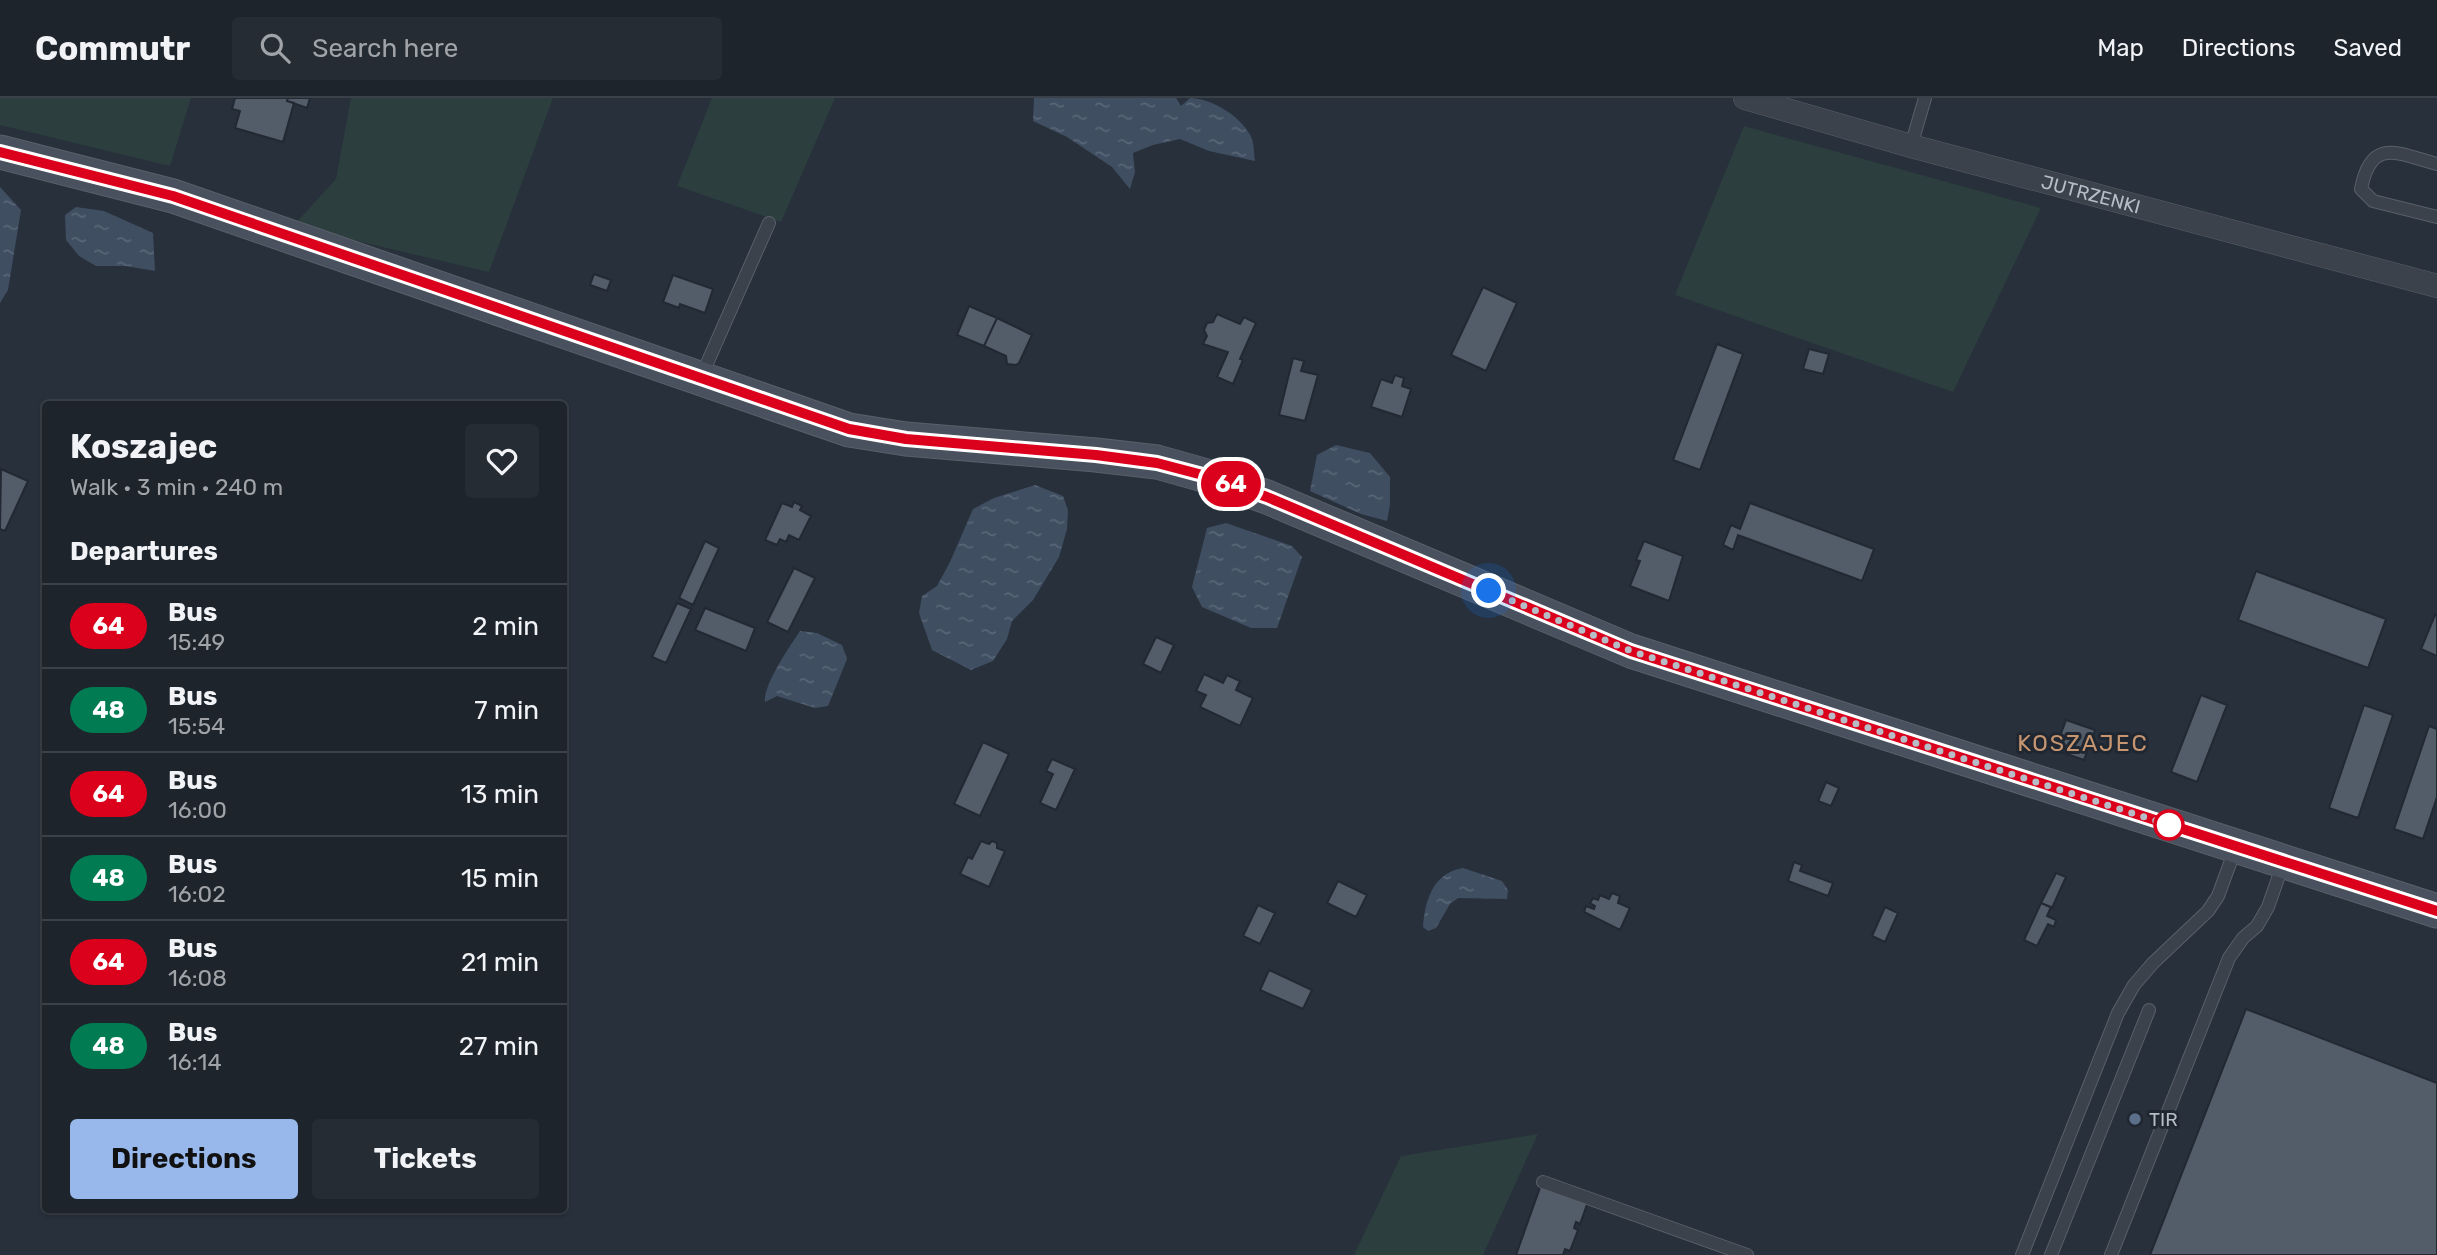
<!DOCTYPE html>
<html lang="en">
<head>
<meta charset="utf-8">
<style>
	:root { --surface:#1d242c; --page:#252c34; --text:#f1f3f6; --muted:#a0a4a9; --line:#3b4148; --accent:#98b8eb }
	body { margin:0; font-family:Rubik,sans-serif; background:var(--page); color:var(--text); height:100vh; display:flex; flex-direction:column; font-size:26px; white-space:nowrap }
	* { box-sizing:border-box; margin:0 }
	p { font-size:23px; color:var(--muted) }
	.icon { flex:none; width:38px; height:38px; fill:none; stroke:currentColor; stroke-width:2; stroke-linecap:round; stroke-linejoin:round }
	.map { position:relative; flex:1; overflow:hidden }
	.panel { position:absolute; left:42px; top:303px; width:525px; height:812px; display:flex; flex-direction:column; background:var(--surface); border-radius:7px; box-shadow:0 2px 5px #0004,0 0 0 2px var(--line) }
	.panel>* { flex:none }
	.badge { padding:0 14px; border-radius:23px; font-size:24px; line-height:46px }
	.you { position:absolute; width:35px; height:35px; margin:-18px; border:5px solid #fff; border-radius:50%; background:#1a73e8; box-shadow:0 0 0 10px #1a73e833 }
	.map>.badge { position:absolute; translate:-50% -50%; box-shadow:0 0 0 4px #fff }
	h2 { padding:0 28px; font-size:26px; line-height:63px }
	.round { display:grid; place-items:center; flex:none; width:74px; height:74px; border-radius:7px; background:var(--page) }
	.overview { display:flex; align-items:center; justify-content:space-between; height:119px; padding:0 28px }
	h1 { font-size:33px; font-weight:700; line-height:52px }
	.action { display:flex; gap:14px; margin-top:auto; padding:14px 28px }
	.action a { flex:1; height:80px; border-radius:7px; background:var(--accent); color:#111; font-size:28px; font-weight:700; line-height:80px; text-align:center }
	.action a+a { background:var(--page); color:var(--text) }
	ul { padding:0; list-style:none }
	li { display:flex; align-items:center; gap:21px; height:84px; padding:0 28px; border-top:2px solid var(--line) }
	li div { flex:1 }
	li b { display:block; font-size:26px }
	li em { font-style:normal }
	li .badge { min-width:77px; font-weight:700; text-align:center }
	header { display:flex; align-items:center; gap:42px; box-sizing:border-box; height:98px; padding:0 35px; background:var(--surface); border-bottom:2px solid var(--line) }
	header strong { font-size:33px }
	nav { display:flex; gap:38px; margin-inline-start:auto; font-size:24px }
	.search { width:490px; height:63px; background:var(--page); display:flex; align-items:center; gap:18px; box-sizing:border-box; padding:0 24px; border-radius:7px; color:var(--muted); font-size:26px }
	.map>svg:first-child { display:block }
</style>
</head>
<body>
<header>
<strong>Commutr</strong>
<div class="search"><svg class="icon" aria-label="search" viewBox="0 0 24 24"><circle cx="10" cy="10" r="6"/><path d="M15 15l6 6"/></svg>Search here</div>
<nav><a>Map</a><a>Directions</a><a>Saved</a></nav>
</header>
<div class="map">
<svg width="2437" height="1157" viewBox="0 0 2437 1157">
	<defs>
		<pattern id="water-ripples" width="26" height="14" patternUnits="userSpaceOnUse" patternTransform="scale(1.75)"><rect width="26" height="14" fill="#404e62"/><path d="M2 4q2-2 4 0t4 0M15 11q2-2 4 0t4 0" fill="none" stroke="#596677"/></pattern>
	</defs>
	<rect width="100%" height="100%" fill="#27303b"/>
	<path fill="#2c3e3e" d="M0 0H191L170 68 0 27Z
		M351 0H553L489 174 293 128 336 81Z
		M712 0H835L781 124 677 88Z
		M1744 28 2041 110 1953 294 1675 197Z
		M1538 1036 1483 1157H1354L1401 1058Z"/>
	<path fill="url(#water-ripples)" d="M1034 0H1176L1181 8 1190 0C1212 0 1244 20 1252 41 1254 47 1254 56 1255 63L1209 53 1180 41 1153 47 1133 55 1135 74 1130 91 1112 69 1067 39 1033 23Z
		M0 89 21 112 8 192 0 205Z
		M76 109 104 113 153 135 155 173 126 168H96L79 158 66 142 65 117Z
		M1336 347 1370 355 1390 379V406L1387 423 1361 416 1310 393 1317 357Z
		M1035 387 1063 398 1068 412 1067 431 1059 459 1033 502 1012 523 1007 541 993 563 971 572 932 552 919 515 922 498 937 488 950 464 973 411 994 400Z
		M1226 425 1292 448 1302 459 1277 530H1251L1202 509 1192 489 1207 430Z
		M800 533 817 535 842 547 847 561 828 608 815 610 777 598 765 604C763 587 790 548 800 533Z
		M1463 770 1502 783 1508 792 1507 801 1458 800 1450 806 1436 830 1428 833 1423 829C1425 802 1433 775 1463 770Z"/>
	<path fill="#535c69" stroke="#222933" stroke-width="2" d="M235 0H288L287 3 294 5 283 44 235 30 240 13 232 11Z
		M288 0H310L307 10 287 3Z
		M594 176 611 182 607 193 590 187Z
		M673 177 713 191 705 215 680 206 679 210 663 204Z
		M1483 189 1517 205 1486 273 1451 257Z
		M969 208 997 220 984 248 957 237Z
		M1217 216 1240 226 1244 219 1256 225 1240 261 1243 262 1233 286 1217 279 1228 254 1203 246 1207 238 1204 232 1207 225 1213 224Z
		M997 220 1032 237 1019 265 1016 267 1007 266 1006 258 984 248Z
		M1717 246 1743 256 1700 372 1673 362Z
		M1809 251 1829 256 1823 276 1803 271Z
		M1293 260 1304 263 1301 273 1318 277 1305 323 1279 317Z
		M1395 277 1404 280 1402 288 1411 291 1402 319 1371 309 1381 281 1392 285Z
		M1 371 28 383 5 433 0 431Z
		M794 404 802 408 800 412 811 418 799 442 789 437 786 444 780 441 777 447 765 442 782 405 792 409Z
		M1750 405 1874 451 1862 483 1738 437 1733 452 1723 447 1731 427 1740 431Z
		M705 443 719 450 693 507 679 500Z
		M1644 443 1683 458 1669 503 1630 488 1640 463 1636 462Z
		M794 470 815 480 788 534 767 524Z
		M2256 473 2386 521 2368 570 2238 522Z
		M677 505 691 511 666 565 652 559Z
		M705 510 755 530 746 553 695 532Z
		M2435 517 2437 518V558L2421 551Z
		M1156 539 1174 547 1161 575 1143 566Z
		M1204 576 1223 585 1227 577 1240 583 1236 592 1253 600 1240 628 1200 609 1206 597 1196 593Z
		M2201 597 2227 607 2197 684 2171 674Z
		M2364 607 2393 617 2358 720 2329 710Z
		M2066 622 2095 632 2084 662 2055 652Z
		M2429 628 2437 631V699L2423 741 2394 731Z
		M983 644 1009 656 980 718 954 706Z
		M1052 661 1075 671 1056 712 1040 705 1053 676 1046 673Z
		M1826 684 1839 690 1831 708 1818 703Z
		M981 743 989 746 992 743 997 745V750L1005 753 989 789 960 776 968 759 972 761Z
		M1794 764 1802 767 1800 773 1833 785 1828 798 1788 783Z
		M2056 775 2066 779 2052 810 2041 805Z
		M1338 783 1367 797 1356 819 1327 805Z
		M1612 795 1620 798 1618 805 1630 810 1620 832 1584 814 1586 808 1594 811 1595 808 1590 805 1593 800 1598 802 1600 797 1609 801Z
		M2041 805 2051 809 2047 818 2056 822 2054 829 2048 826 2037 848 2024 842Z
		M1258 807 1275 815 1260 846 1243 838Z
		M1885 809 1898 815 1885 844 1872 838Z
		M1269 872 1312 892 1303 911 1260 892Z
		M2246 911 2437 985V1157H2150Z
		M1542 1084 1589 1101 1580 1126 1576 1124 1574 1130 1578 1132 1570 1153 1565 1151 1563 1157H1516Z"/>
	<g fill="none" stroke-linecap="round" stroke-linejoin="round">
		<defs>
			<path id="lane" d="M1911 48 1925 0
				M2437 66C2397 55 2371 39 2361 91L2373 103 2437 119
				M701 279 769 125
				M1543 1084 1747 1157
				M2022 1157 2118 915 2134 887 2153 865 2208 813 2218 798 2236 749
				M2051 1157 2149 912
				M2111 1157 2229 860 2243 840 2257 828 2268 809 2283 766"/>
			<g id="street">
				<path id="s1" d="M1745 0 1911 48 2437 188"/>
			</g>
			<path id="secondary" d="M0 54 173 98 849 332 906 341 1096 357 1157 364 1214 380 1267 399 1631 553 2437 813"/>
		</defs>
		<use href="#lane" stroke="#59606a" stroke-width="14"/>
		<use href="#street" stroke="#59606a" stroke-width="24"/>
		<use href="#secondary" stroke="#59606a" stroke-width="35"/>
		<use href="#lane" stroke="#3b424c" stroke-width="12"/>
		<use href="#street" stroke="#3b424c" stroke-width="23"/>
		<use href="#secondary" stroke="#4a515e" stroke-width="33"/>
	</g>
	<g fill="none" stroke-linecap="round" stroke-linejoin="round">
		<defs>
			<path id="line" d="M0 54 173 98 849 331 906 341 1096 357 1157 365 1214 380 1267 399 1631 553 2437 813"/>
		</defs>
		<use href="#line" stroke="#fff" stroke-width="16"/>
		<use href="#line" stroke="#db011c" stroke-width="10"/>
		<path stroke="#b7bdc7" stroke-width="7" stroke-dasharray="0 12.6" d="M1489 493 1631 553 2169 727"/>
	</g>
	<circle fill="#fff" stroke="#db011c" stroke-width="3.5" cx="2169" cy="727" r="14"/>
	<circle fill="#5c6f8a" stroke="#202731" stroke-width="2.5" cx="2135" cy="1021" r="7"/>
	<g text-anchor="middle" stroke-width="6" stroke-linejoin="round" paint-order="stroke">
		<g font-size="19" fill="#b7bdc7" stroke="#202731">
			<text dy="7" stroke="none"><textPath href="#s1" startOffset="359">JUTRZENKI</textPath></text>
		</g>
		<g font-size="19" fill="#b7bdc7" stroke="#202731" text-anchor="start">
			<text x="2149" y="1028">TIR</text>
		</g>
		<g font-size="23" letter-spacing="2" fill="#c79671" stroke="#202731">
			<text x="2083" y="653">KOSZAJEC</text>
		</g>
	</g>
</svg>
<div class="you" style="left:1489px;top:493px"></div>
<b class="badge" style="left:1231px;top:386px;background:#db011c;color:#fff">64</b>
<section class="panel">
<div class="overview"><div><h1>Koszajec</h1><p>Walk · 3 min · 240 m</p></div><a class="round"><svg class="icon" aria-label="heart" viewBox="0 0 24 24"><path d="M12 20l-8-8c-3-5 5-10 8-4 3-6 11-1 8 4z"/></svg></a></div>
<h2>Departures</h2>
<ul>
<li><span class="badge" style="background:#db011c;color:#fff">64</span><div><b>Bus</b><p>15:49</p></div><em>2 min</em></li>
<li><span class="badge" style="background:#017b52;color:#fff">48</span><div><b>Bus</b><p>15:54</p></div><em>7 min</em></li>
<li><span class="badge" style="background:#db011c;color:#fff">64</span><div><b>Bus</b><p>16:00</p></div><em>13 min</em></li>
<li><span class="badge" style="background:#017b52;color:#fff">48</span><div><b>Bus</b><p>16:02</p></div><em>15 min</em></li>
<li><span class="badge" style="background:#db011c;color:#fff">64</span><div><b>Bus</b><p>16:08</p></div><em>21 min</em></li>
<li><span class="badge" style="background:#017b52;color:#fff">48</span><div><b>Bus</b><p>16:14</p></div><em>27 min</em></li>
</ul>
<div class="action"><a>Directions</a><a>Tickets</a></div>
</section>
</div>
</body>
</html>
